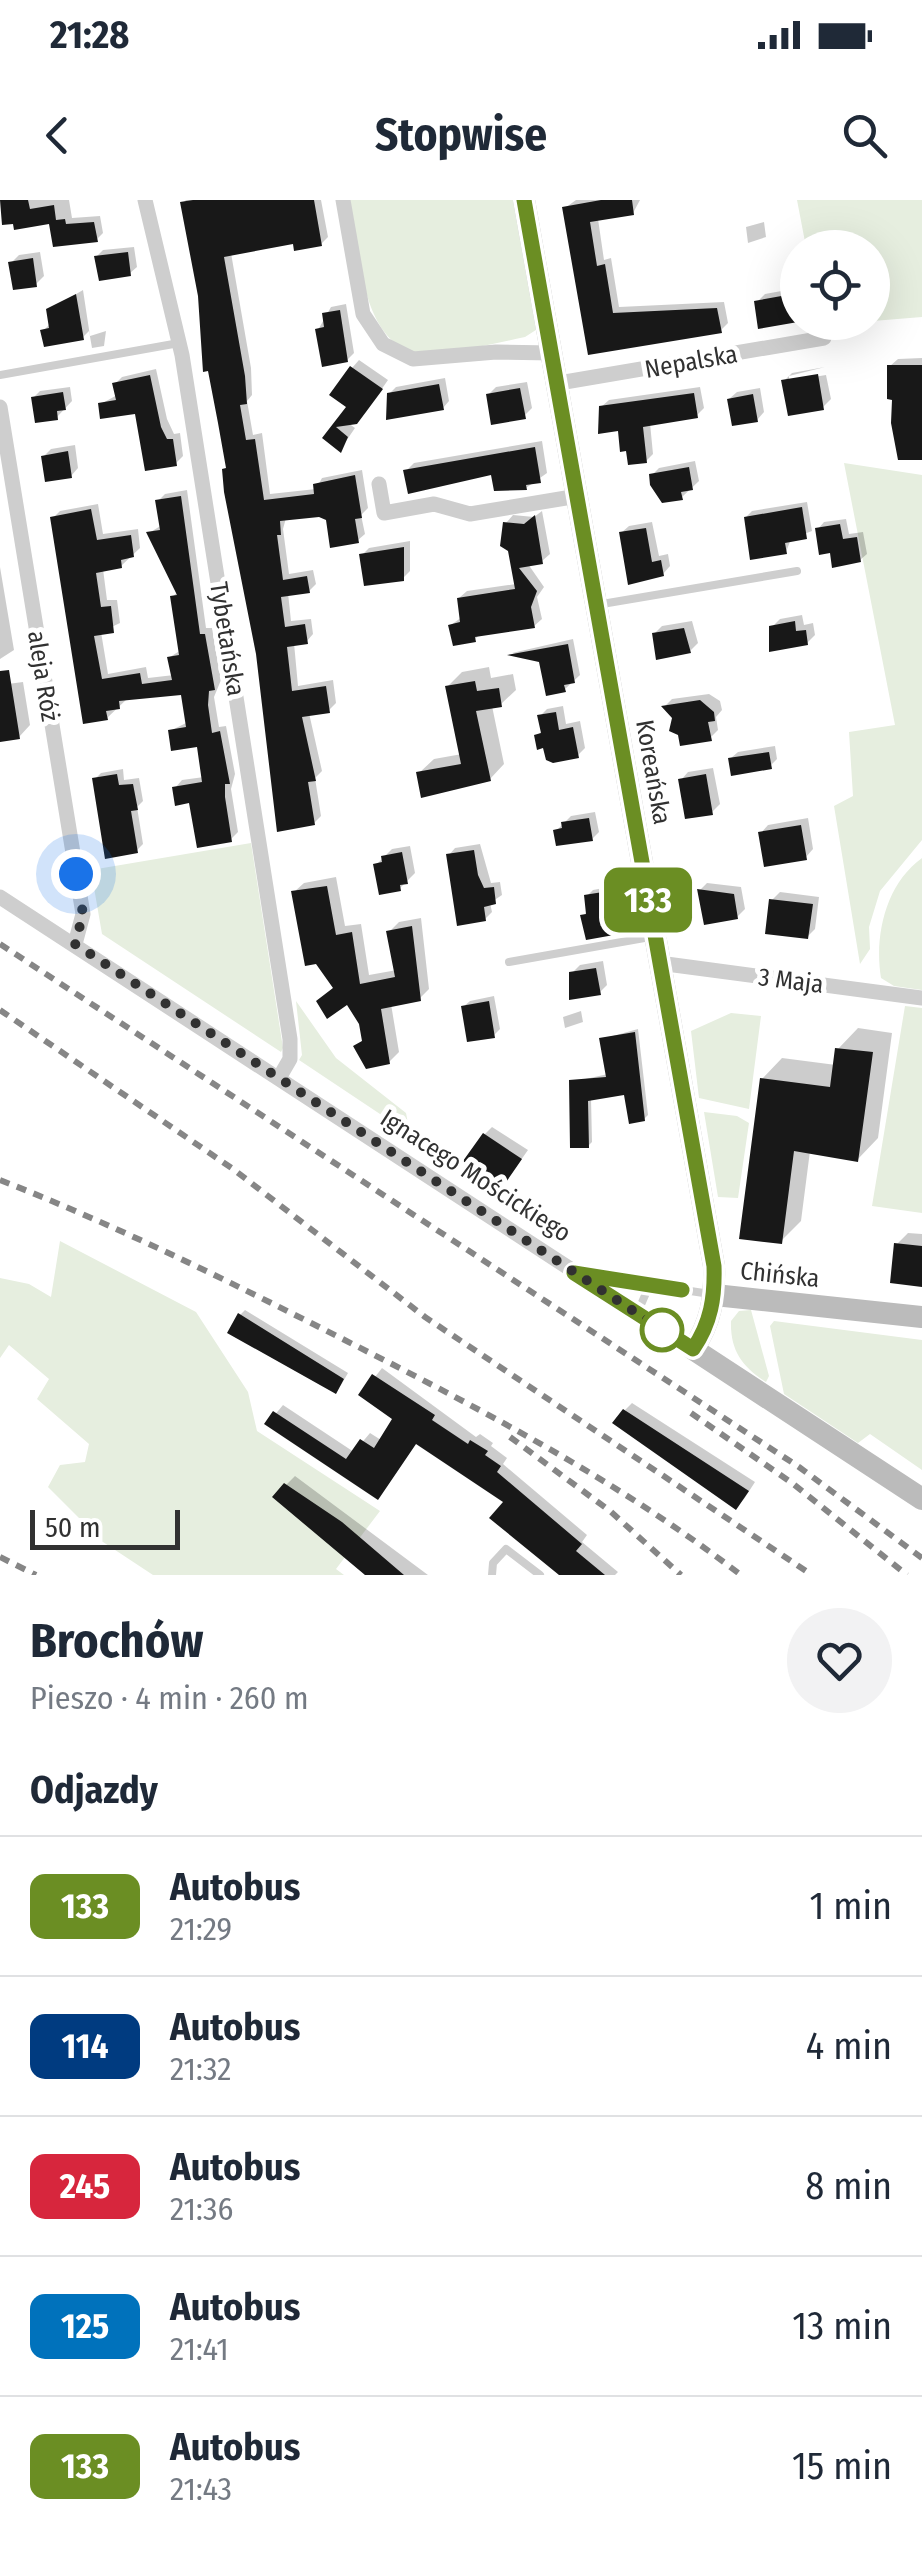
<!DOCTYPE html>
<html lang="pl">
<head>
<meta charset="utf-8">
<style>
	:root { --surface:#fff; --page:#f2f2f3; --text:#1f2937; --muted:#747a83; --line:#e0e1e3 }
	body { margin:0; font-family:"Fira Sans Condensed",sans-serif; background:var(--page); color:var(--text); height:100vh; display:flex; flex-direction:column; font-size:38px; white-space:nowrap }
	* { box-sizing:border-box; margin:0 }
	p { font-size:32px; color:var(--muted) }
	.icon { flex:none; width:55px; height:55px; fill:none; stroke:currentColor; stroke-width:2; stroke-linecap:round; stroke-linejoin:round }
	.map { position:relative; height:1375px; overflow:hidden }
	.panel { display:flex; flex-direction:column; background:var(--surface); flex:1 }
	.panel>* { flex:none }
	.badge { padding:0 20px; border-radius:15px; font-size:35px; line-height:65px }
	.tools { position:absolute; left:780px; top:30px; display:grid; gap:20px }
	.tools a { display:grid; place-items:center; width:110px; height:110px; border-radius:50%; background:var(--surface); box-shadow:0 10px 40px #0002; font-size:50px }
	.scale { position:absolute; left:30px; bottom:25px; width:150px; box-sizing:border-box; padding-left:10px; border:5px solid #313131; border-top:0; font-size:28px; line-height:35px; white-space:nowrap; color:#313131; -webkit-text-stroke:8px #fff; paint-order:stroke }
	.you { position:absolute; width:50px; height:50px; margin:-25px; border:8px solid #fff; border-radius:50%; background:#1a73e8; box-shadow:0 0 0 15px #1a73e833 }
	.map>.badge { position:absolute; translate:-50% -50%; box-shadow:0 0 0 5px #fff }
	h2 { padding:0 30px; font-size:38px; line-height:90px }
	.round { display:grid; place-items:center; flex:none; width:105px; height:105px; border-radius:52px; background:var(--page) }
	.headline { display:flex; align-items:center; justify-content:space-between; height:170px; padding:0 30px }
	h1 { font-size:48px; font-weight:700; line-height:75px }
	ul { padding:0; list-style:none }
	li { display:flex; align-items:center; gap:30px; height:140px; padding:0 30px; border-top:2px solid var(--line) }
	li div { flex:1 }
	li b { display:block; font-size:38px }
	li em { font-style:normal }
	li .badge { min-width:110px; font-weight:700; text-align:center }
	.status { display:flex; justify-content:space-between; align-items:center; height:70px; padding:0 50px; background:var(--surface); direction:ltr }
	.status svg { height:28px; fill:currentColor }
	header { display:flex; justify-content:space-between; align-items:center; height:130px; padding:0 30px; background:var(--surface); font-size:45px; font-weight:700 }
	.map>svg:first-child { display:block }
</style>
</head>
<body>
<div class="status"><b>21:28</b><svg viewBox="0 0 49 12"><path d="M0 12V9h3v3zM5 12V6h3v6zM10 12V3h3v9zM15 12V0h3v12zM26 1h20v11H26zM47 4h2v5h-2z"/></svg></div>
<header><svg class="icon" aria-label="back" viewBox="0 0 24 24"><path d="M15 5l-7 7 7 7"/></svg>Stopwise<svg class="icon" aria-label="search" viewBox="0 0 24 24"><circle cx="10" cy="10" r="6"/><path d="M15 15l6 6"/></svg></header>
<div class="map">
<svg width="922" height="1375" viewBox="0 0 922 1375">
	<rect width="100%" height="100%" fill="#fff"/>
	<path fill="#e6eedf" d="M350 0H516L539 128 525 137C493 144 458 153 425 153 361 153 358 46 350 0Z
		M797 0H922V117L873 121 872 48 806 47Z
		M844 263 922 275V640L880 691 869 727 870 749 860 764 834 606 853 596 849 532 895 525Z
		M251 643 283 848 281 852 102 734 91 670Z
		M922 658V790L894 786 881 778C874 735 886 684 922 658Z
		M296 801 336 858 406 913 410 934 299 860 302 855Z
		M905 806 922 808V1013L872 1006Z
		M731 813 761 816 749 909 699 898 691 831Z
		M704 912 737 916 749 923 738 998 718 997Z
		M60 1041 196 1112 248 1192 257 1231 380 1311 336 1369 344 1375H153L103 1342 48 1287 60 1265 85 1262 89 1244 37 1199 49 1179 9 1145 0 1158V1078L29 1084 51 1097Z
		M751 1110 769 1176 766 1182C742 1167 730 1150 731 1121L739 1111Z
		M774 1121 922 1140V1270L870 1234 858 1243 784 1194 770 1126Z"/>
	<path fill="#0003" d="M0 0H69L72 18 100 16 103 33 96 40Z
		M186 0H321L328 37 321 44 295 41 231 53 251 168 252 195 247 201 253 235 262 233 270 294 316 289 322 278 362 270 368 308 361 315 365 334 358 340 319 314 286 318 283 329 289 374 313 370 316 384 309 391 288 393 291 421 311 419 313 434 307 441 294 443 298 486 333 480 336 503 329 510 309 513 322 571 315 578 321 616 314 623 258 454 183 3Z
		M640 0 633 13 598 19 604 60 611 58 619 107 724 102 728 123 721 130 590 152 565 8 576 0Z
		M764 22 766 37 748 43 746 27Z
		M134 47 137 67 130 73 97 56 103 50Z
		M40 52 44 76 36 84 11 63 19 55Z
		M798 88V119L757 102 765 94Z
		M83 90 90 136 106 131 104 146 92 148 89 131 82 138 43 131 51 123 49 110Z
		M346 104 354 153 347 160 318 130 331 107Z
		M922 158V257L895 197 890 166 898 159Z
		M359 160 388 180 365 213 348 223 355 228 340 250 325 238 350 207 352 168Z
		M825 167 789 176V181L826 175 831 199 823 207 784 181 792 173Z
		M156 169 167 219 174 234 180 233 183 256 176 263 137 211 101 204 117 195 115 184 122 177Z
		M445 178 449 201 443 208 389 194 396 187Z
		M527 182 532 208 524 216 488 195 496 187Z
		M70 187 72 201 57 217 33 198 40 191Z
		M700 187 704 208 697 215 650 223 653 254 646 261 601 207 609 200Z
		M760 188 764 212 757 220 729 199 737 192Z
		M542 241 547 273 526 288 493 272 406 271 414 263Z
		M75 245 78 268 71 276 44 256 51 249Z
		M695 261 699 281 682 297 652 275 659 268Z
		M187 290 206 428H212L221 480 214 497 219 527 226 526 235 574 231 589 238 632 231 639 175 588 182 580 204 577 199 544 170 531 188 522 183 493 127 499 107 518 53 318 60 311 98 304 103 334 138 329 140 348 121 366 103 369 107 400H117L120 423 101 432 108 474 146 467 148 478 174 475 170 457 181 450 172 397 178 392 149 333 162 325 158 301 165 294Z
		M807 302 812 331 791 339 786 352 746 317 752 311Z
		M542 311 550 354 542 361 528 364 544 387 537 397 542 419 534 426 480 434 475 439 451 425 462 417 459 398 467 391 516 384 506 323 513 315 534 317Z
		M846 319 849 334 863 332 867 354 860 360 832 350 818 329 824 322Z
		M652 322 659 356 668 354 670 366 663 374 621 333 629 326Z
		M410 341V371L403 378 362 355 369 348Z
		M0 367 14 450 0 459Z
		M802 415 804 425 813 423 815 435 807 443 772 427 780 419Z
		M692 421 698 443 690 451 654 434 662 426Z
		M573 439 580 475 564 490 541 460 512 453Z
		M489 467 491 478 513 474 516 490 501 504 492 506 504 564 490 579 419 573 434 559 462 554 447 487 462 472Z
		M23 482 30 525 19 537 0 540V485Z
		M709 494 720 501 722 510 716 517 718 530 710 538 665 506 672 499Z
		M563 506 566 524 580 521 585 548 578 555 545 545 537 536 543 530 540 516 547 509Z
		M775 546 777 559 770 566 731 558 738 552Z
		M713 568 720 604 712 612 681 580 688 572Z
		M123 569 124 580 139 578 143 601 137 607 143 644 137 650 95 579 101 573Z
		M595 612 599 632 592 639 556 631 571 616Z
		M808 618 813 649 806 657 761 633 768 625Z
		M480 644 491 683 500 682 502 695 490 703 492 712 485 719 449 655 455 648Z
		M410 646 415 673 400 688 376 665 392 649Z
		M336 677 345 726 361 724 369 775 397 770 389 732 399 722 421 718 429 789 419 799 391 804 399 852 389 862 357 846 364 839 362 824 347 801H319L335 786 294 692 304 683Z
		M707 683 741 687 745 709 737 717 700 690Z
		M609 687 610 695 618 693 623 716 613 733 583 716 588 711 587 696 593 690Z
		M780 692 819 697 815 729 807 737 772 700Z
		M603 761 607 785 599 793 572 773 580 765Z
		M494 796 500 829 493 836 463 807 470 801Z
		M581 811 583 822 565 828 563 817Z
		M858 828 892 833 878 938 858 959 810 951 801 1021 781 1041 762 879 782 858 836 865 838 849Z
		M638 829 648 915 644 919 626 892 591 898 592 942 588 946 572 882 608 874 602 839Z
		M492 927 528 950 509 977 484 935Z
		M908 1033 922 1034V1084L897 1044Z
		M245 1110 348 1173 341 1185 336 1190 240 1115Z
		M382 1168 476 1237 480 1234 493 1243 491 1246 507 1258 503 1264 587 1335 582 1342 618 1372 615 1375H562L507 1301 417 1242 385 1289 268 1223 283 1205 354 1252 370 1233 381 1240 396 1218 361 1195Z
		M632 1203 755 1282 744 1299 736 1307 625 1210Z
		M295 1276 428 1375H369L286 1285Z"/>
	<path fill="#181818" d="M0 0H28L30 9 54 5 56 20 65 19 66 24 94 22 98 42 53 47 49 24 14 30 13 24 2 25Z
		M193 0H314L322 46 294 51 293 44 224 57 245 176 247 204 240 205 246 240 255 239 264 300 314 294 313 284 355 275 362 318 355 319 359 343 330 348 326 320 319 317 280 321 281 335H277L283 380 307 376 310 393 281 397 285 427 305 424 308 444 287 447 292 491 326 486 330 513 302 517 316 581 308 582 315 625 277 632 256 454 224 292 222 269 226 268 218 223 208 171 203 172 198 96 180 2Z
		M601 0H632L634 15 590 22 597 66 605 64 613 113 717 108 722 133 588 155 562 7Z
		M128 52 131 76 99 81 94 56Z
		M33 58 37 87 13 90 8 62Z
		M798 93V122L758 129 754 101Z
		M76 94 84 140 44 147 40 130 49 128 46 109Z
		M340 110 348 162 322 167 315 129 324 127 322 113Z
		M887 165H922V260H898L891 223 892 200 887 199Z
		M350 166 383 189 357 224 336 227 348 237 341 253 322 238 346 207 329 195Z
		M818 174 824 210 788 216 781 180Z
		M150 175 161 227 167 239H173L177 266 145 271 135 214 100 219 98 203 116 200 112 183Z
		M439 184 444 210 386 220 387 193Z
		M520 188 526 219 491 225 486 194Z
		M63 192 66 210 57 211 58 220 35 223 31 197Z
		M694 193 698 218 643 227 647 263 628 265 626 251 620 252 618 231 598 234 599 206Z
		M753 194 758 222 732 226 727 199Z
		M535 247 541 283 526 285 527 290 494 291 491 275 408 294 403 270Z
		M68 251 72 278 45 282 41 256Z
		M689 267 693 290 681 292 683 300 662 303 650 285 649 274Z
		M181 296 200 434H205L215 490 209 491 208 505 212 533 220 531 230 584H225V597L232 642 197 648 189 603 175 606 172 587 202 582 197 547 171 551 168 530 186 527 181 495 119 501 120 509 106 511 108 520 83 524 50 317 91 309 97 340 131 335 134 357 121 360 122 368 96 373 101 407 111 406 114 433 94 436 102 479 140 473 142 484 172 480 167 457 179 455 170 396 177 395 146 332 160 330 155 300Z
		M802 307 807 339 785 343 787 354 750 360 744 317Z
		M535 315 543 364 519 368 537 391 531 407 535 428 475 437 476 442 453 446 448 425 460 422 457 398 515 389 508 351 500 346 503 322 524 324Z
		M840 324 843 339 857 337 861 362 832 368 830 353 819 355 815 328Z
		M646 328 652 362 661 360 664 376 628 385 619 332Z
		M404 347V381L364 386 359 354Z
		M795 421 796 431 806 430 808 445 769 452V426Z
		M684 428 691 453 656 460 652 433Z
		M568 444 575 483 564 485 566 492 546 496 539 462 507 455Z
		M9 470 20 539 0 542V471Z
		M475 481 477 491 499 488 502 507 476 511 491 581 421 598 416 572 461 564 445 486Z
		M700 500 714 512 715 521 708 522 712 541 680 546 678 535 669 531 672 518 661 506Z
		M556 512 559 530 573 527 579 558 553 563 546 560 543 548 537 550 534 535 541 533 537 515Z
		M769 552 772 569 731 576 728 558Z
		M117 574 119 585 133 584 138 610 131 611 138 653 105 659 92 578Z
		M706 574 713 615 685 619 678 579Z
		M589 618 593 641 556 646 553 630 562 628 561 622Z
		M801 625 807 660 764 667 758 632Z
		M474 650 478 675 484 688 494 687 496 704 484 707 486 721 457 726 446 654Z
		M402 652 408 684 400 685 401 691 379 695 373 664 382 662 381 656Z
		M327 686 336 735 352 732 360 784 395 777 386 731 412 726 421 801 381 809 390 864 366 869 353 846 362 841 359 824 347 805 327 819 316 801 333 788 316 764 305 766 291 691Z
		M697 689 734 694 738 719 704 725Z
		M603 692 605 699 613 698 618 724 614 735 586 740 580 715 586 714 584 695Z
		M769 699 813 704 808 739 765 734Z
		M596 768 601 795 569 800V772Z
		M489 801 495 838 467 842 461 806Z
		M635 832 645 921 629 924 624 895 588 901 589 948H570L569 880 606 877 599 838Z
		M835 848 873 852 858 962 794 951 782 1044 739 1039 760 878 830 887Z
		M483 933 522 959 502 988 463 961Z
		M894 1043 922 1046V1087L890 1083Z
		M238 1113 344 1179 336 1194 227 1133Z
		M372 1174 435 1215 432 1220 468 1244 470 1240 488 1251 485 1255 501 1266 497 1272 582 1344 576 1351 605 1375H559L489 1318 503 1302 416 1244 378 1300 264 1224 273 1211 346 1259 360 1239 374 1248 392 1219 358 1195Z
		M623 1209 749 1291 736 1310 612 1223Z
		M284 1283 342 1322 404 1375H365L272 1297Z"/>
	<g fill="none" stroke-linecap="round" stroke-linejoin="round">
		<path stroke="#cecece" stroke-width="8" d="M0 175 179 143
			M602 404 797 371
			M509 762 650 737
			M586 1075 710 1094
			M637 1114 649 1086
			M492 1375 493 1363 506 1349 540 1375"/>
		<path stroke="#cecece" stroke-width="15" d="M145 0 182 155 290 839V859L279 878
			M343 0 363 114 383 144 413 159 496 152 552 153
			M559 183 824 138
			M0 207 83 714 75 744
			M379 284 384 313 434 304 470 314 578 296
			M0 697 693 1149
			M659 763 922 798"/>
		<path stroke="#bbb" stroke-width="22" d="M524 0 714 1066C715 1097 711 1123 693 1149L922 1299
			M715 1095 922 1117"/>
		<path stroke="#868686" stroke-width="6" stroke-dasharray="10 8" stroke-linecap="butt" d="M0 744 799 1267 922 1358
			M0 810 233 969 425 1117 812 1375
			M0 980C133 1032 258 1096 384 1160 509 1224 630 1290 741 1375
			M691 1213 792 1283 907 1375
			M510 1237 610 1311 681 1375
			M0 1357 36 1375"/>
	</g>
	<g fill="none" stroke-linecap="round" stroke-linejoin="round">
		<defs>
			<path id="line" d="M524 0 714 1066C715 1097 711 1123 693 1149L574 1073 682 1090"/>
		</defs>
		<use href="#line" stroke="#fff" stroke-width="22"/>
		<use href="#line" stroke="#6b8e23" stroke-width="15"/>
		<path stroke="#313131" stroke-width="10" stroke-dasharray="0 18" d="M76 674 83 714 75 744 670 1135 662 1130"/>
	</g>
	<circle fill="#fff" stroke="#6b8e23" stroke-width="5" cx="662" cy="1130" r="20"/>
	<g text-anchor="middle" stroke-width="10" stroke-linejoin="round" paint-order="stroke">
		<g font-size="25" fill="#313131" stroke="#fff">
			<text transform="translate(691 161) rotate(-10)" y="9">Nepalska</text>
			<text transform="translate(228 439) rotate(81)" y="9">Tybetańska</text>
			<text transform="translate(44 476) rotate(81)" y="9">aleja Róż</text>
			<text transform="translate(654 572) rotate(80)" y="9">Koreańska</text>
			<text transform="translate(791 780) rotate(7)" y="9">3 Maja</text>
			<text transform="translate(476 975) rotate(33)" y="9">Ignacego Mościckiego</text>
			<text transform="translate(780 1074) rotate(6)" y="9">Chińska</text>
		</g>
	</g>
</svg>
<div class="tools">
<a><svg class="icon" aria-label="locate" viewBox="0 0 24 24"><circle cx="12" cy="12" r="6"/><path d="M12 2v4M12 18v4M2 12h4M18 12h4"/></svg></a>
</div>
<div class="scale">50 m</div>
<div class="you" style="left:76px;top:674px"></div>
<b class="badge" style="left:648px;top:700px;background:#6b8e23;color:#fff">133</b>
</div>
<section class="panel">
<div class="headline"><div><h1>Brochów</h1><p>Pieszo · 4 min · 260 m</p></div><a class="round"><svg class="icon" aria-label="heart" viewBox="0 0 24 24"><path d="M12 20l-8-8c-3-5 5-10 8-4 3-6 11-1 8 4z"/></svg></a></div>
<h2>Odjazdy</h2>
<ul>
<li><span class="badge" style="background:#6b8e23;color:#fff">133</span><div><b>Autobus</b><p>21:29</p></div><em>1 min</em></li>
<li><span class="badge" style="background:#003b80;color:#fff">114</span><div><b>Autobus</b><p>21:32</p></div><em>4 min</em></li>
<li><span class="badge" style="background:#d7263d;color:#fff">245</span><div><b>Autobus</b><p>21:36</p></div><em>8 min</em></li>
<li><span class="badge" style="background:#0072bc;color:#fff">125</span><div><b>Autobus</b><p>21:41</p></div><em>13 min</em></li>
<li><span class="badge" style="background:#6b8e23;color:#fff">133</span><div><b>Autobus</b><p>21:43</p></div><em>15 min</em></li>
</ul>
</section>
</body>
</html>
